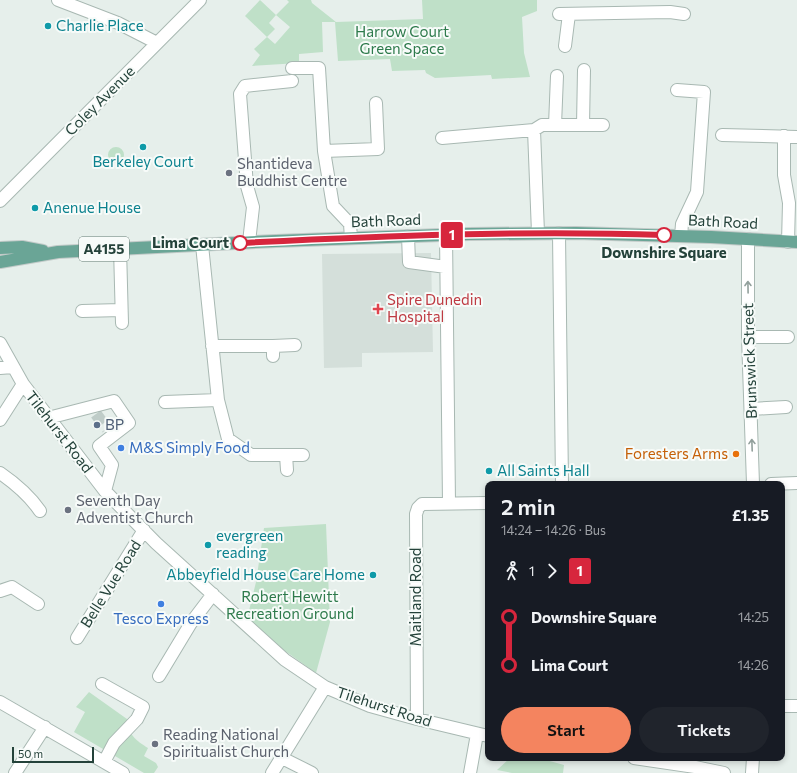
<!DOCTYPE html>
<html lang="en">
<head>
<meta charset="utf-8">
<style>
	:root { --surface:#171b24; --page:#20242c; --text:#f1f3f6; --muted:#9ea1a6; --accent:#f4845f }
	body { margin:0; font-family:Commissioner,sans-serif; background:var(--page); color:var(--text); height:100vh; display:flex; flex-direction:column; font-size:15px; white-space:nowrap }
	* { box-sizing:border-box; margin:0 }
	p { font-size:13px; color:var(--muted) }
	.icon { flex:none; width:22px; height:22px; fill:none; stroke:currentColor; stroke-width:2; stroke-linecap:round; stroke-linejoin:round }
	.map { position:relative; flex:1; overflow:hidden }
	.panel { position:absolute; left:485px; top:481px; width:300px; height:280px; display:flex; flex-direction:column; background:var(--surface); border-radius:8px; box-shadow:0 2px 6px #0003 }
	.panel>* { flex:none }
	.badge { padding:0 8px; border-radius:3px; font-size:14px; line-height:26px }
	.scale { position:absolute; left:12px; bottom:10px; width:82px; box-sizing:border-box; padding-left:4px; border:2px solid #24423a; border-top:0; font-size:11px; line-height:14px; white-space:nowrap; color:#24423a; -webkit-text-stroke:3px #f7fbf9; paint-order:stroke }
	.map>.badge { position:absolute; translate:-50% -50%; box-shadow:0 0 0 2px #fff }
	.legs { display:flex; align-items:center; gap:6px; height:44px; padding:0 16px; font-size:13px }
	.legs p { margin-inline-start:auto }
	.headline { display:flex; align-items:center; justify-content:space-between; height:68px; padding:0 16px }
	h1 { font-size:22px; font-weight:600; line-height:30px }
	.button { display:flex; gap:8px; margin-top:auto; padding:8px 16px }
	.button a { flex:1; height:46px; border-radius:24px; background:var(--accent); color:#111; font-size:16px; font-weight:600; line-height:46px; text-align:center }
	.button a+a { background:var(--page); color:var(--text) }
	ul { padding:0 16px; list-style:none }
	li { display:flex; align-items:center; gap:14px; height:48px; font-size:15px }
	li i { display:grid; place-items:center; width:6px; height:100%; margin:0 5px; background:currentColor }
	li i::after { content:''; width:10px; height:10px; margin:-5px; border:3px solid; border-radius:50%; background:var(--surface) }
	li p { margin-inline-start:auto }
	li:first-child i { background:linear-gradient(#0000 50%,currentColor 0) }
	li:last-child i { background:linear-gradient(currentColor 50%,#0000 0) }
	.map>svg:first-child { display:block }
</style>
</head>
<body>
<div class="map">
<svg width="797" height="773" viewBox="0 0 797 773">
	<rect width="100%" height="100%" fill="#e6efeb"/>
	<path fill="#d4dfda" d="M431 253 433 352 362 353V367L324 368 322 254Z"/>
	<path fill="#bfe0c8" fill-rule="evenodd" d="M260 0 276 15 289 2 287 0H311L312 3 336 22 423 19 422 0H537V11L522 17 524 53 530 77 492 79 491 75 435 78 426 73 425 70 392 71 390 59 338 61 335 22H322L323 52 299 54V63L252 66 260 55 254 49 267 37 245 16ZM276 15 290 27 275 44 267 37 275 29 269 23Z
		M108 155a8 8 0 1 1 16 0a8 8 0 1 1-16 0Z
		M326 524 330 622 316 673 246 623 256 582 264 528Z
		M89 692 127 719C127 734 137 741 148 748L144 756 156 763 158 767 154 773H144L74 732 85 712 76 707Z
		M510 758H539L564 765 563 773H512L497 770Z"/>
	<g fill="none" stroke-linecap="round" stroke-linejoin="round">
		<path stroke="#bfccc8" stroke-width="12" stroke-dasharray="12 6" stroke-linecap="butt" d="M96 414 107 429"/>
		<defs>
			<path id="minor" d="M58 0 118 23 157 43
				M559 14 670 12 684 14
				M565 46 569 14
				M292 68H319L324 151 333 206 350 224 351 238
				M677 90 704 92 697 192 682 224 681 236
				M555 125 557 76
				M583 125 584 70
				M534 130 538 233
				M722 135 797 137
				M784 136V175L789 203 788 242
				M442 138 534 130 542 125H603
				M324 151 378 149 376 103
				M0 201 200 0
				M559 233 562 484
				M446 235 449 503
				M408 236 409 262 446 267
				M748 239V337L753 484
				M249 242 253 207 247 186 240 94 245 86 292 81
				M202 245 218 400 228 439 251 455H303
				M120 248 122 323
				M82 311 121 310
				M748 337H788
				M0 343 23 384 105 491 156 543 285 660 325 687 370 706 417 719 488 736
				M212 346H273V356
				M273 346 295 345
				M0 368 13 367
				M165 402 218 400
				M751 409 786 407
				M48 418 114 401 129 423 99 446 112 465 105 491
				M0 420 23 384
				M286 455 287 470
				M0 473C16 484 29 495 40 511
				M771 484 797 483
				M0 591 12 587 38 604
				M77 638 144 530
				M159 676 191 623 213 594
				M102 684 143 707 137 719 114 743 104 762
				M0 702 123 773
				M782 706H797
				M417 719 416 514 418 508 422 504 488 503
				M282 758 312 773
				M634 758 695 767 724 773
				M15 773 45 727
				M272 773 325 687
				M470 773 477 734
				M752 773 753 758"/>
			<path id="major" d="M0 248 22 247 43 251
				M0 262 58 252 276 241 469 234 576 233 711 237 797 242"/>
		</defs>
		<use href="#minor" stroke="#a8b8b2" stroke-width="14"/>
		<use href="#major" stroke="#c2cac8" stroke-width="14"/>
		<use href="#minor" stroke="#fff" stroke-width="12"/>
		<use href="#major" stroke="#6aa596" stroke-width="12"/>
	</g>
	<defs><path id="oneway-shaft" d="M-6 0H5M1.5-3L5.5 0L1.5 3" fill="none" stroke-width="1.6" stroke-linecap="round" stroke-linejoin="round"/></defs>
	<g stroke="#92a09c">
		<use href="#oneway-shaft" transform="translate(748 287) rotate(-91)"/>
		<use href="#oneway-shaft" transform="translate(752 445) rotate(-92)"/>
	</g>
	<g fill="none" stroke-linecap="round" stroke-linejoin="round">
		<defs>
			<path id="line-1" d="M240 243C381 236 523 230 664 235"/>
		</defs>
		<use href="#line-1" stroke="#fff" stroke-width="9"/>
		<use href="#line-1" stroke="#d7263d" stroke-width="6"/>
	</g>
	<g fill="#0f9aa8" stroke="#f7fbf9" stroke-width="1.5">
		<circle cx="48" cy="26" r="4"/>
		<circle cx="143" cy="147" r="4"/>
		<circle cx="35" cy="208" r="4"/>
		<circle cx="489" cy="471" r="4"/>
		<circle cx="208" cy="545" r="4"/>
		<circle cx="373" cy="575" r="4"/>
	</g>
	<g fill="#6b7280" stroke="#f7fbf9" stroke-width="1.5">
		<circle cx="229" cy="173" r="4"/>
		<circle cx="68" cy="510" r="4"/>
		<circle cx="155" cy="744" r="4"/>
	</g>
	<g fill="#fff" stroke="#d7263d" stroke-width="2">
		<circle cx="664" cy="235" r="7"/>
		<circle cx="240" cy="243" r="7"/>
	</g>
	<path fill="#e0444e" stroke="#f7fbf9" stroke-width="1.5" d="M376 303h4v4h4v4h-4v4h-4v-4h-4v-4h4z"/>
	<circle fill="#5c6f8a" stroke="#f7fbf9" stroke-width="1.5" cx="97" cy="425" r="4"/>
	<g fill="#3f7fe0" stroke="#f7fbf9" stroke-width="1.5">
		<circle cx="121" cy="448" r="4"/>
		<circle cx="161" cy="604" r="4"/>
	</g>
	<circle fill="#e8710a" stroke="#f7fbf9" stroke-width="1.5" cx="736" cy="454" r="4"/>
	<g text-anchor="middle" stroke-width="4" stroke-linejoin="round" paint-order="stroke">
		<rect fill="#f7fbf9" stroke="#637a73" stroke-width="1" x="79" y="237" width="50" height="24" rx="3"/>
		<g font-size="14" font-weight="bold" fill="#24423a">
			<text x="104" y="254">A4155</text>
		</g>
		<g font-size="15" fill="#0d838f" stroke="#f7fbf9" text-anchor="start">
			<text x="56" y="31">Charlie Place</text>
			<text x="143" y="167" text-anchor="middle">Berkeley Court</text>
			<text x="43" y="213">Anenue House</text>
			<text x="497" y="476">All Saints Hall</text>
			<text x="216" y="541">evergreen<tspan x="216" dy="17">reading</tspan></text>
			<text x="365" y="580" text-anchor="end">Abbeyfield House Care Home</text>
		</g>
		<g font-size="15" fill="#2d7a4b" stroke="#f7fbf9">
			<text x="402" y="37">Harrow Court<tspan x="402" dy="17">Green Space</tspan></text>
			<text x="290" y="602">Robert Hewitt<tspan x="290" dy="17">Recreation Ground</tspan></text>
		</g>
		<g font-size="15" fill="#24423a" stroke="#f7fbf9">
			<text transform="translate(100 101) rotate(-45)" y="5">Coley Avenue</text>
			<text transform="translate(386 221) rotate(-2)" y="5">Bath Road</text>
			<text transform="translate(723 222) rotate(3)" y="5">Bath Road</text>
			<text transform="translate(750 361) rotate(-92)" y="5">Brunswick Street</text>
			<text transform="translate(59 432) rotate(52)" y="5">Tilehurst Road</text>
			<text transform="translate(111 584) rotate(-58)" y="5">Belle Vue Road</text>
			<text transform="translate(416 597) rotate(-90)" y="5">Maitland Road</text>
			<text transform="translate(384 707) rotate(18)" y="5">Tilehurst Road</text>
		</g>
		<g font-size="15" fill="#5b616d" stroke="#f7fbf9" text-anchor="start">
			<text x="237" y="169">Shantideva<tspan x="237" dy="17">Buddhist Centre</tspan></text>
			<text x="76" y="506">Seventh Day<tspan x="76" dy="17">Adventist Church</tspan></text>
			<text x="163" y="740">Reading National<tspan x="163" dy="17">Spiritualist Church</tspan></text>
		</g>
		<g font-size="15" font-weight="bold" fill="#24423a" stroke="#f7fbf9" text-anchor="end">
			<text x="229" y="248">Lima Court</text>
			<text x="664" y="258" text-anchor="middle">Downshire Square</text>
		</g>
		<g font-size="15" fill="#be3a42" stroke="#f7fbf9" text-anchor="start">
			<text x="387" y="305">Spire Dunedin<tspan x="387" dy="17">Hospital</tspan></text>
		</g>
		<g font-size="15" fill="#4e5e75" stroke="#f7fbf9" text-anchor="start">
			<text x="105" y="430">BP</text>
		</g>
		<g font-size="15" fill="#366cbe" stroke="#f7fbf9" text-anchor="start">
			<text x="129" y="453">M&amp;S Simply Food</text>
			<text x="161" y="624" text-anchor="middle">Tesco Express</text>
		</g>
		<g font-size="15" fill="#c56008" stroke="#f7fbf9" text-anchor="end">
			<text x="728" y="459">Foresters Arms</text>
		</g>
	</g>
</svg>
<div class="scale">50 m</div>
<b class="badge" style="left:452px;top:235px;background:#d7263d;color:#fff">1</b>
<section class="panel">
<div class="headline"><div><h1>2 min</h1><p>14:24 – 14:26 · Bus</p></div><b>£1.35</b></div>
<div class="legs"><svg class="icon" aria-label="walk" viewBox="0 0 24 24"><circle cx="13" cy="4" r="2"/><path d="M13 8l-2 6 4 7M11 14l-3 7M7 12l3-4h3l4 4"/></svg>1<svg class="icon" aria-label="forward" viewBox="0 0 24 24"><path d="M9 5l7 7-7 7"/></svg><b class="badge" style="background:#d7263d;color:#fff">1</b></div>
<ul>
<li><i style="color:#d7263d"></i><b>Downshire Square</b><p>14:25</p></li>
<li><i style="color:#d7263d"></i><b>Lima Court</b><p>14:26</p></li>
</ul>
<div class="button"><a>Start</a><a>Tickets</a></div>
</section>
</div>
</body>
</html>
